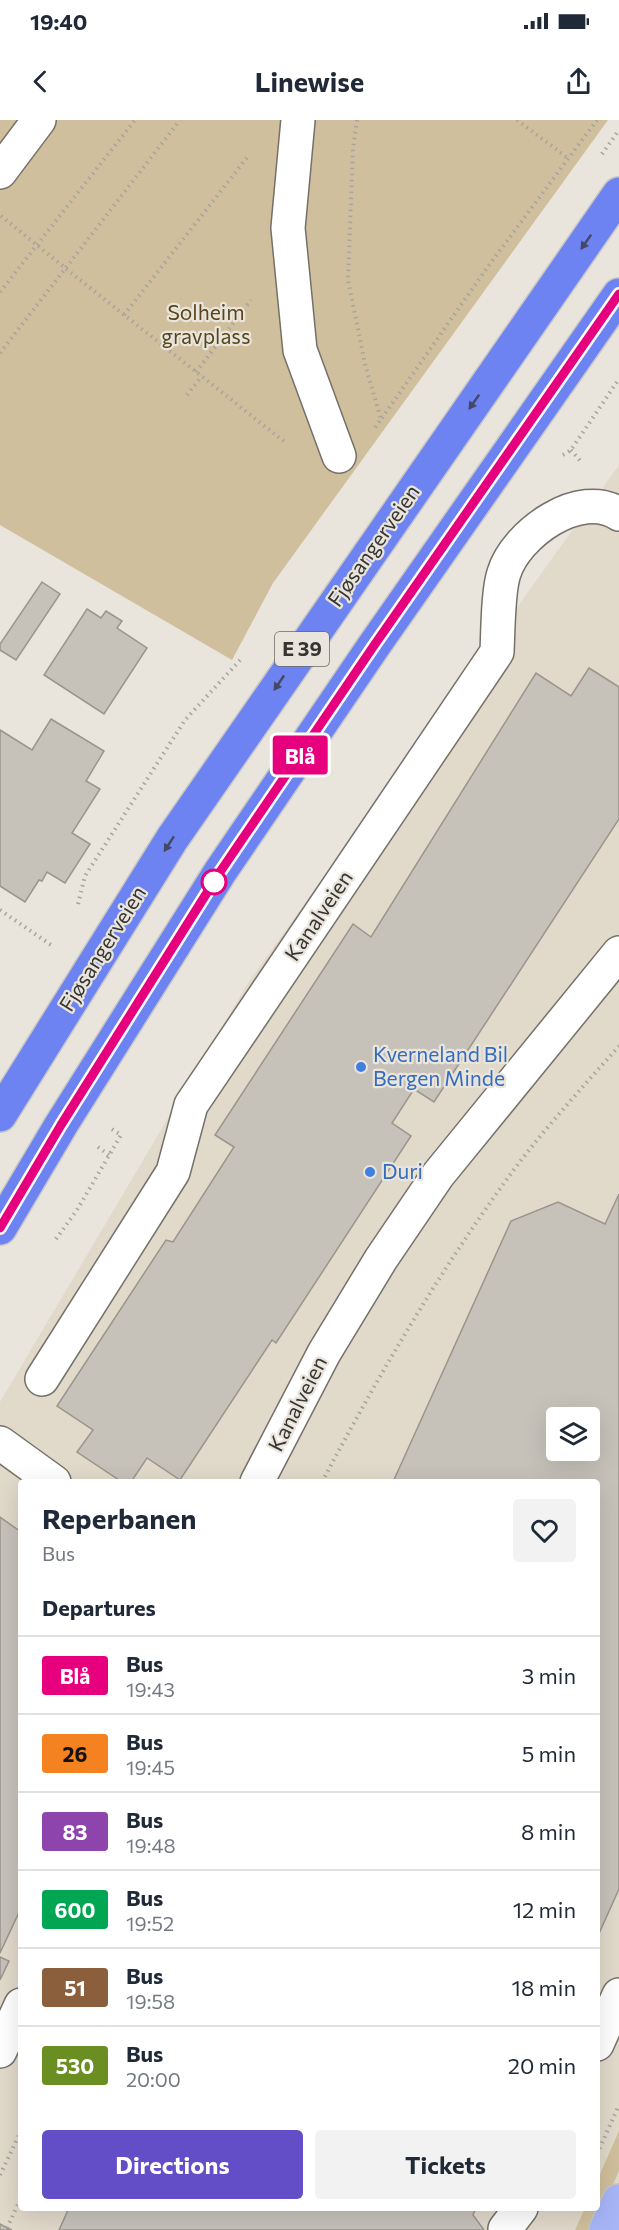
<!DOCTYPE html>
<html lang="en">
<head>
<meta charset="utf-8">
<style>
	:root { --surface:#fff; --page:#f2f2f3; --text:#1f2937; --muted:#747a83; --line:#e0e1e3; --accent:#634ec7 }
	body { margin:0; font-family:Commissioner,sans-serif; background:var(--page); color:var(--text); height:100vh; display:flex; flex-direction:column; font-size:22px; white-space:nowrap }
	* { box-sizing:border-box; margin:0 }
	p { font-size:20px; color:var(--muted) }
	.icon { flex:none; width:33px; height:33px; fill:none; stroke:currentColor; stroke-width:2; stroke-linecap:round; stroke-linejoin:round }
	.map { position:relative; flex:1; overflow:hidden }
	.sheet { position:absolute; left:18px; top:1359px; width:582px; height:732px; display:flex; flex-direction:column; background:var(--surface); border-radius:6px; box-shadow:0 6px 24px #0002 }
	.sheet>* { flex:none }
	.badge { padding:0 12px; border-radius:4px; font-size:21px; line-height:39px }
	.controls { position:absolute; left:546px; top:1287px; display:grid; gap:12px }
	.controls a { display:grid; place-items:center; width:54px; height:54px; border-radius:6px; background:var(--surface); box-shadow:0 6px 24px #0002; font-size:30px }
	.map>.badge { position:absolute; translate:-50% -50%; box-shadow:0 0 0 3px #fff }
	h2 { padding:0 24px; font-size:22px; line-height:54px }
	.round { display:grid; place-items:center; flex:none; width:63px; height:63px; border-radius:6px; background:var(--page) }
	.overview { display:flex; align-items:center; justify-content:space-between; height:102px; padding:0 24px }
	h1 { font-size:28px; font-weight:700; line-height:45px }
	.primary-button { display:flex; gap:12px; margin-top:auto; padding:12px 24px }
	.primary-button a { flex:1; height:69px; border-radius:6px; background:var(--accent); color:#fff; font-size:24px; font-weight:700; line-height:69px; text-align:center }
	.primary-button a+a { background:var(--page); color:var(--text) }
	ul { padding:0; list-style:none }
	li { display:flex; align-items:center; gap:18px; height:78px; padding:0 24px; border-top:2px solid var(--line) }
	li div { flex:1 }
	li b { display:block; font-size:22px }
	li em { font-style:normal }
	li .badge { min-width:66px; font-weight:700; text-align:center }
	.status { display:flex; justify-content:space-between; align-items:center; height:42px; padding:0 30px; background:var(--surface); direction:ltr }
	.status svg { height:16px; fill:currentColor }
	header { display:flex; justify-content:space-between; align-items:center; height:78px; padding:0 24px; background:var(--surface); font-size:27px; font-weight:700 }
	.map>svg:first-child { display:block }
</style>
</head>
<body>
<div class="status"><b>19:40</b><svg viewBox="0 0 49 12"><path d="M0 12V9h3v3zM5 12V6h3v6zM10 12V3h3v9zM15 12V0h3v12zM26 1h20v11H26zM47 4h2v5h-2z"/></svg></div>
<header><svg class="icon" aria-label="back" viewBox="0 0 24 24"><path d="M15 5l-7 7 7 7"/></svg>Linewise<svg class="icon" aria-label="share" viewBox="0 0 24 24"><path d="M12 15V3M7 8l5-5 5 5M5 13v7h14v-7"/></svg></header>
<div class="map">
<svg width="619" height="2110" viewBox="0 0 619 2110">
	<rect width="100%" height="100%" fill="#e9e5dc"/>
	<path fill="#e1d9ca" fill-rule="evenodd" d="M619 345V2110H0V1282L248 863ZM556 1298H590V1330H556ZM21 1362H597V2088H21Z"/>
	<path fill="#d0bf9c" d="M0 0H608L273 463 232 540 0 405Z
		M619 2011V2051L593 2110H575L585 2088H597V2061Z"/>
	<path fill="#c6c2ba" stroke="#99958d" stroke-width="1.5" fill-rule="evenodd" d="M42 462 60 474 16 540 0 530V524Z
		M87 489 101 498 106 491 122 501 117 508 147 528 104 594 44 555Z
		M589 548 619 567V699L434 982 414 969 392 1003 411 1016 276 1223 272 1220 180 1360 147 1338 131 1362H122L77 1332 93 1310 57 1286 166 1120 173 1122 234 1027 215 1015 353 804 371 817 536 553 571 576Z
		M51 599 104 631 86 661 100 669 72 713 90 724 65 763 47 752 42 761 39 760 25 782 0 766V610L32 630Z
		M619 1074V1769L597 1818V1362H393L511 1101 558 1082 605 1104ZM556 1298H590V1330H556Z
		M0 1397 21 1412V1788L0 1833Z
		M0 1837 9 1841 0 1860Z
		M69 2088H476L473 2095 484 2110H59Z
		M0 2104 7 2108 12 2110H0Z"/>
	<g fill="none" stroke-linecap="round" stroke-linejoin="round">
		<defs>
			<path id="minor" d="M298 0 288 108 300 230 339 336
				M0 52 39 0
				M42 1259 173 1052 191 985 497 532C498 511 498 470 504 453 516 414 580 368 619 394
				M0 1323 54 1362
				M257 1362 324 1233 381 1139 438 1055 619 833
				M597 1924 619 1875
				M0 1931 21 1885
				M505 2109 521 2088"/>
			<path id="major" d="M606 2110 619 2081"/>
			<path id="highway" d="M0 995 172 719 619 74
				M0 1108 61 1005 220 752 373 527 619 175"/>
		</defs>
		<use href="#minor" stroke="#75716a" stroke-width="36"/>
		<use href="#major" stroke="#c7c6c6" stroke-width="36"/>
		<use href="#highway" stroke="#c7c6c6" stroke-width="36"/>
		<path stroke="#a7a49d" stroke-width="4" stroke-dasharray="1.5 4.5" stroke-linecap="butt" d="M357 0 353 29 348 160 365 244 381 299 375 308
			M517 0 569 39
			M602 34 619 10
			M1 96 75 156 286 323
			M0 172 135 0
			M124 195 249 35
			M0 233 180 0
			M196 252 251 180
			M187 275 202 256
			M382 298 489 145 597 0
			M571 330 582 343
			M563 335 571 330 619 259
			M78 784 85 756 185 600 242 538
			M0 790 54 827
			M98 1027 109 1035
			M56 1119 77 1090 121 1015 110 1008
			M322 1362C378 1256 439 1152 510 1055 543 1010 582 968 619 926
			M597 2034 619 1985
			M0 2055 21 2011
			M7 2108 21 2078"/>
		<use href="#minor" stroke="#fff" stroke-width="33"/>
		<use href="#major" stroke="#a7b5f7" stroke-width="33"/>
		<use href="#highway" stroke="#6d83f1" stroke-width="33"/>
	</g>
	<defs><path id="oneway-solid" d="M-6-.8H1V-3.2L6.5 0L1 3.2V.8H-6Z" transform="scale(1.5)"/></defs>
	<g fill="#444862">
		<use href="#oneway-solid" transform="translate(586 122) rotate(125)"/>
		<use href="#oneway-solid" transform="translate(474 282) rotate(125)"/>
		<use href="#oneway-solid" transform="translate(279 563) rotate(124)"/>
		<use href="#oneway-solid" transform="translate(169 724) rotate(123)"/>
	</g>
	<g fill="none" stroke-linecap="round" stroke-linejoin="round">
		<defs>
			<path id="line" d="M0 1108 61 1005 220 752 373 527 619 174"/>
		</defs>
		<use href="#line" stroke="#fff" stroke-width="14"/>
		<use href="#line" stroke="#e6007e" stroke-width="9"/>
	</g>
	<circle fill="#fff" stroke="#e6007e" stroke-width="3" cx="214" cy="762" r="12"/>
	<g fill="#3f7fe0" stroke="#e9e5dc" stroke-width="2">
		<circle cx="361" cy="947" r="6"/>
		<circle cx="370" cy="1052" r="6"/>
	</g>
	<g text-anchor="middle" stroke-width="4.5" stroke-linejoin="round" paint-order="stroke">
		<rect fill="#e9e5dc" stroke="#6c6a65" stroke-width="1.5" x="275" y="512" width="54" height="34" rx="4.5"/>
		<g font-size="20" font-weight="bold" fill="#373532">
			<text x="302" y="536">E 39</text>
		</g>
		<g font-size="21" fill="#58451a" stroke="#e9e5dc">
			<text x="206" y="200">Solheim<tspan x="206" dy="24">gravplass</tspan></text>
		</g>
		<g font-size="21" fill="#373532" stroke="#e9e5dc">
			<text transform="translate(374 426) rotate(-55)" y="7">Fjøsangerveien</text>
			<text transform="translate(319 796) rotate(-56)" y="7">Kanalveien</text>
			<text transform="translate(103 829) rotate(-58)" y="7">Fjøsangerveien</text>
			<text transform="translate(298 1284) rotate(-63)" y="7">Kanalveien</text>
		</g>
		<g font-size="21" fill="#366cbe" stroke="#e9e5dc" text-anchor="start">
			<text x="373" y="942">Kverneland Bil<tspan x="373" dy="24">Bergen Minde</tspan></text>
			<text x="382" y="1059">Duri</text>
		</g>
	</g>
</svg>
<div class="controls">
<a><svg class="icon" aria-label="layers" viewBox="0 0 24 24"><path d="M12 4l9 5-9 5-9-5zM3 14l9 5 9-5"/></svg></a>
</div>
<b class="badge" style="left:300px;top:635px;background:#e6007e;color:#fff">Blå</b>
<section class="sheet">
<div class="overview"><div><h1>Reperbanen</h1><p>Bus</p></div><a class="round"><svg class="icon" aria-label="heart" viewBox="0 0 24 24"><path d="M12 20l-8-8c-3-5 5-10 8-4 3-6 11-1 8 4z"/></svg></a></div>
<h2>Departures</h2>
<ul>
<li><span class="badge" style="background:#e6007e;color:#fff">Blå</span><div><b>Bus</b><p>19:43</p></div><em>3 min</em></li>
<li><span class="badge" style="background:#f58220;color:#111">26</span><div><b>Bus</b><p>19:45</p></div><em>5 min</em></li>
<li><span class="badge" style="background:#8e44ad;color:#fff">83</span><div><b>Bus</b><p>19:48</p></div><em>8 min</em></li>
<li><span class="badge" style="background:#00a651;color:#fff">600</span><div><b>Bus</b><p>19:52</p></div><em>12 min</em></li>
<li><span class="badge" style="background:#8b5e3c;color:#fff">51</span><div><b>Bus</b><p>19:58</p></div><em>18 min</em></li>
<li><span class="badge" style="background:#6b8e23;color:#fff">530</span><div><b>Bus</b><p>20:00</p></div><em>20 min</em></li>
</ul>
<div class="primary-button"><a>Directions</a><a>Tickets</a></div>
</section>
</div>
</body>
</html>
